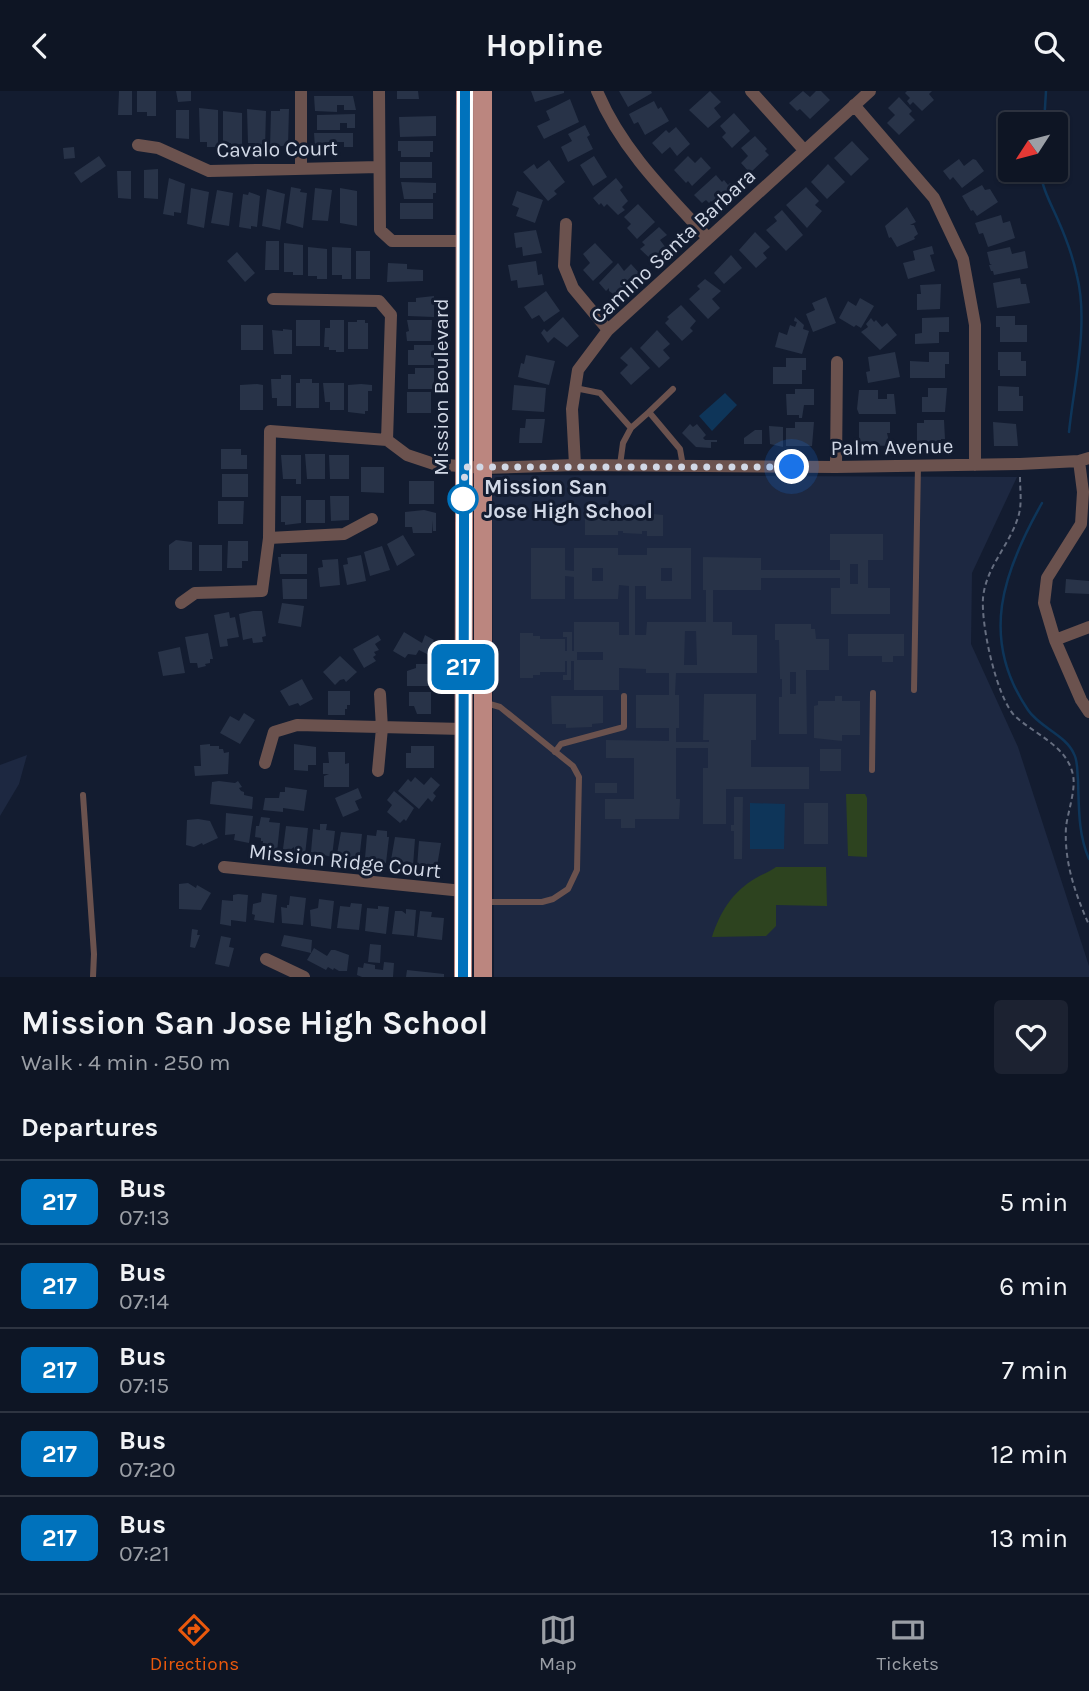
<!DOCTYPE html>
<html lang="en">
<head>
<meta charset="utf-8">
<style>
	:root { --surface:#0e1524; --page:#1c2231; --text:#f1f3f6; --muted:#9b9fa6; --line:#2e3441; --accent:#ea580c }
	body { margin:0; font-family:Karla,sans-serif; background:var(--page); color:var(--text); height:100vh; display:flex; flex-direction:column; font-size:26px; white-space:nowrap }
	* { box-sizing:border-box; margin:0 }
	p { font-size:23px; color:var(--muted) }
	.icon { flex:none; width:38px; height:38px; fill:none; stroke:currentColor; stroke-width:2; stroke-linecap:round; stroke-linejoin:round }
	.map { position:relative; height:886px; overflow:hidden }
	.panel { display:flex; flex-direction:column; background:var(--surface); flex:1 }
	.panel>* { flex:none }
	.badge { padding:0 14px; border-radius:10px; font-size:24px; line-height:46px }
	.needle { width:46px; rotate:234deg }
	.tools { position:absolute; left:998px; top:21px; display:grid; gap:14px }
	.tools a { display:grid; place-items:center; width:70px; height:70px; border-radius:7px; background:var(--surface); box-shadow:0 2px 5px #0004,0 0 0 2px var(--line); font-size:35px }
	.you { position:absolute; width:35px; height:35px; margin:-18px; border:5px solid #fff; border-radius:50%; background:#1a73e8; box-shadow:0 0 0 10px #1a73e833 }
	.map>.badge { position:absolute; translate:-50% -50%; box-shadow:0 0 0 4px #fff }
	h2 { padding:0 21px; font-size:26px; line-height:63px }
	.round { display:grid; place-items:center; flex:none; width:74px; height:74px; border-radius:7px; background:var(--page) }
	.head { display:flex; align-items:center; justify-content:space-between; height:119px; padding:0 21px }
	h1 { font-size:33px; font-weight:700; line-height:52px }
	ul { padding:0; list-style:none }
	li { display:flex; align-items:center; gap:21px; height:84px; padding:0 21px; border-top:2px solid var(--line) }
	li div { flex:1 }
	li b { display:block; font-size:26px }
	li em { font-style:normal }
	li .badge { min-width:77px; font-weight:700; text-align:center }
	header { display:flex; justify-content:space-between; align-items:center; height:91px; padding:0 21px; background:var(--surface); font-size:32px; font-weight:700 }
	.dock { display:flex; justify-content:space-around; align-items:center; height:98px; border-top:2px solid var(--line); background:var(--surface); font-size:19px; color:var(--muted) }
	.dock a { display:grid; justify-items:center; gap:4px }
	.dock .on { color:var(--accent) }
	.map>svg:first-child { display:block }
</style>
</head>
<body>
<header><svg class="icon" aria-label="back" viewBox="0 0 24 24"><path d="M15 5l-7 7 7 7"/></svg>Hopline<svg class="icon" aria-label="search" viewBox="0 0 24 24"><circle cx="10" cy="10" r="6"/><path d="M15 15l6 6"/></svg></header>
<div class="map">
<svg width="1089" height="886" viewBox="0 0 1089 886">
	<rect width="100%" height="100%" fill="#131c30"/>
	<path fill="#1d2841" d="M492 384 1017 386 972 482 971 553 1018 656 1089 875V886H494Z
		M27 664 19 693 0 725V674Z"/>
	<path fill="#2d431f" d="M846 703H865L867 707V766L848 765Z
		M776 776H826L827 815 776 814V835L766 845 712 846C720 821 733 800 756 787 763 783 771 780 776 776Z"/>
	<path fill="#0e3559" d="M725 302 737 314 712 340 699 325Z
		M750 712 785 713 784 758H750Z"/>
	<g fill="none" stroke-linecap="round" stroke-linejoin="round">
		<path stroke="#0e3559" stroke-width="2.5" d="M1044 33 1046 0
			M1040 79C1042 97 1051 113 1058 129 1066 147 1073 166 1077 185 1089 233 1074 292 1069 341
			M1042 412C1003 481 979 547 1028 619 1039 636 1066 644 1074 663 1078 670 1077 681 1078 689 1079 716 1078 743 1089 768"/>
	</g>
	<path fill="#283348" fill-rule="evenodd" d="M119 0H132V24H118Z
		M137 0H156V25H147V21H137Z
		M176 0H191V10L178 11Z
		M397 0H418L419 8H397Z
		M531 0H564V2L535 11Z
		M619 0H651L652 2 628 16Z
		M710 0 721 11 714 17 721 26 708 37 689 19Z
		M803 0 810 6 816 0H821L830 9 810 28 800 18 797 20 789 12Z
		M907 0H932L929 3 934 9 922 20 913 11 910 14 907 10 910 7 905 2Z
		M314 5H353L356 19H344V14H337V21L315 20Z
		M899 6 912 20 909 23 915 29 899 44 887 32 895 24 888 17Z
		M570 8 579 31 544 48 537 35 550 29 546 20Z
		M654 10 658 18 661 16 669 30 645 44 638 31 634 33 629 23Z
		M199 17 218 19V56H207V51H200Z
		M247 18 266 20 265 57H255V52H248Z
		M280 18H289L288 54 270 57 271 20H280Z
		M176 19H189V48L176 47Z
		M223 20 242 22V59H230L231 52H223Z
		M734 22 750 40 732 57 722 46 726 42 720 35Z
		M355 23V37H347V32H340V39H317V24Z
		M436 25V45L400 46 399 26Z
		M585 34 590 44 587 46 593 58 568 71 561 56 572 50 568 43Z
		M676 36 690 53 677 65 670 56 662 63 652 52 666 39 669 42Z
		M314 42H353V56H344V51H337V58L315 57Z
		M755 45 767 58 765 60 769 64 750 82 741 72 748 65 741 57Z
		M398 50H433V61H430V66H401V60H398Z
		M852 50 869 68 851 85 834 67Z
		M74 56 75 67 64 68 63 57Z
		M99 65 106 75 81 92 74 82Z
		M594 65 607 86 593 95 580 74Z
		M688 65 695 72 701 66 711 77 692 95 688 90 686 92 674 79Z
		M959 68 964 75 973 68 976 69 984 80 962 97 953 86 950 89 943 80Z
		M549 69 565 91 554 100 557 103 548 110 523 81 534 73 537 78Z
		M400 71H432V87H400Z
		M828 73 845 91 827 108 811 91Z
		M158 78V108L144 107V79Z
		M117 80H131V108L118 107Z
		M716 84 722 91 724 89 728 94 730 92 737 99 718 117 711 110 709 112 706 109 702 112 694 104Z
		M169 87 185 93 181 122 174 121V125L163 123Z
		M616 87 623 96 620 99 628 110 622 116 625 119 618 124 607 113 604 116 601 112 599 114 593 107Z
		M401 91 436 92V102H433V108H404Z
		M982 94 985 99 990 98 998 111 977 125 973 119 971 120 962 105Z
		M291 96 301 98 300 101 307 102 303 137 286 132Z
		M806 96 819 110 815 114 822 120 807 137 786 114Z
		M191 97 209 101 204 137 187 133Z
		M315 97 332 99 328 130 312 129Z
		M340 97 357 100V135L340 132Z
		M267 98 285 103 280 139 262 135Z
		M217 99 233 102 229 135 211 132Z
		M517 100 543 109 535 132 516 125 519 117 512 114Z
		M249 101 260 105 257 136 251 135V138L239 136 243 103 248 104Z
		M400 112H433V128H400Z
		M638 113 655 131 637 148 627 137 631 133 624 126Z
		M907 116 916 131 910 134H914L918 143 914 146 915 148 897 156 891 146 889 147 885 135Z
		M782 119 803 144 786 160 766 139 777 130 774 126Z
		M1001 124 1003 132 1010 130 1015 147 988 156 983 142 979 143 975 132Z
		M659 136 667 144 660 149 669 161 656 173 640 158 645 154 642 151Z
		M536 139 542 162 523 165 522 156 516 157 514 142Z
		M755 141 770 156 763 162 767 167 756 177 739 159Z
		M266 150H279V179H265Z
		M284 152 303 154V184H293V181H284Z
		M595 152 613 171 593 190 583 179 590 172 583 163Z
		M932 155 934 163 930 164 935 180 908 188 903 172 915 169 913 160Z
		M308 156 327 158V188H317V185H308Z
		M332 156 351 157V188H342V184H332Z
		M1010 156 1012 163 1025 160 1028 177 994 184 993 180H991L989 174H992L990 173 987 161Z
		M356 160H370V188H356Z
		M237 161 255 182 245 191 227 170Z
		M731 164 742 177 724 193 714 182Z
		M536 170 538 184 542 183 544 194 518 197 517 189 511 190 508 174Z
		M388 172 407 173V178L423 179V190L387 191Z
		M618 172 624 180 631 173 642 185 619 207 609 200V197L606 200 599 192Z
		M1020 187 1021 193H1026L1030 212 997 217 993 192Z
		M705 188 721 200 712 208 720 217 708 228 689 208 700 198 697 195Z
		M941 193 940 218 917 219V203H921L920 194Z
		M546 200 560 220 544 231 539 224 532 228 524 216Z
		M434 205V226L408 225V211H416V207Z
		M826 206 836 232 813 241 806 223 815 219 812 212Z
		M860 207 874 215 861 237 856 234 854 236 839 227 848 210 856 215Z
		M681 214 696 230 690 237 693 240 682 250 665 232 669 228 667 226Z
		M996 225H1015V234H1027V251H1000V236H996Z
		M563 226 579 245 567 256 554 246 548 252 541 242 544 238 547 241Z
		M795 226 804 234 803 238 809 240 802 263 775 256 779 241 787 244 790 234 795 236 797 231 794 230Z
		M949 226V241H939V252L915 253V243L922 242V227Z
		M871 227 874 231 876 229 882 236 887 232 897 244 880 259 861 241 868 236 866 233Z
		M296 229H320V255H296Z
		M330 229H344V261H336V259H329V256H324L325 237H330Z
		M357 229H365V232H368V258H348V231H357Z
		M407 229H432L431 250H407L406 241 409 240Z
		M241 234H263V259H241Z
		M283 238 292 239V263H274L272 239 283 240Z
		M657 239 670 253 663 259 670 267 659 277 640 257Z
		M414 254H434V274H408V259H414Z
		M631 256 650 277 631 294 620 282 628 274 620 267Z
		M895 261 900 286 868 292 866 281 870 280 868 266Z
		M929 261H949V273H945V287H910V270L929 271Z
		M998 261H1021V270H1026V285H1000V279H998Z
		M526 264 555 270 549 294 518 286 521 272 524 273Z
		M786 267H806V279H802V293H773V276H786Z
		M415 277H434V298H408V283H415Z
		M281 284H291V315H277V307H272L271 288H281Z
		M300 288H312V292H319V317H296V292H300Z
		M323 292H344V319H330V311H325Z
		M257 293 263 294V319H240V294Z
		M361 293 372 294V300H368V320H365V323L348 321V294Z
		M514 294 546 297 544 321 512 319Z
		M998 295 1019 296V305H1023V320H998Z
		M928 297H947L945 321H922V306H928Z
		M795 298H814V314H804L802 327H799V324H787L786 303H795Z
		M859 299H878V308H887V303H894L896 323H859L857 318Z
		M407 301H431V322H407Z
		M526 328H545L542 352H519L520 337H525Z
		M924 329H944L945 348H941V354L917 355V332H924Z
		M795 331H814L812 355H786V337H795Z
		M859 331H890V342H887L890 355 859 354Z
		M993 331 1016 333 1018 355H994Z
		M690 333 693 336 697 333 706 344 703 347 705 349H717V351H711V357L696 356 682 342Z
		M769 335 783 336V356L770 353Z
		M755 339H762V353H744V347Z
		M221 358H241V364H247V378H221Z
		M305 363H325V388H307Z
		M281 364H301V393H296V388H283Z
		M329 364H349V388H330Z
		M361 376H384V402L361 401Z
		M222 383H248V406H222Z
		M409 390H434V413H409Z
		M281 405H301V432L285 434V431H281Z
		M330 405H349V429L331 430Z
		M306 409H325V432H306Z
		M218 410H244L243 433H218Z
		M424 419 436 422V440H433V429L432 442H413L412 436H405V421Z
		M623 420 663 424V445H647V440H642V443L623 442V440H618V444H585V423H619Z
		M830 443H883V469H868V497H890V523H831V497H840V487H761V499H713V531H732V544H757V582H676L675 604H679V637H676V651H709V649H703L704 603H756V649H751V676H809V698H726V733H703V677H708V657H676V708H680L679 728H635V737H621V728H605V708H634V667H606V649L669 650V637H636V604H669V582H646V578L619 577V599H574V570H571V589H563V584H567V570H565V581H540V584H533V587H520V542H533V545H540V548H565V560H567V546H563V541H572V560H574V531H619V544H629V495L619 494 618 508H574V486L565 485V508H531V457H565V479L574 480V457H618V464H647V457H691V508H646V495H635V544H646L647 531H706V499H703V466L761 467V479H840V469H830ZM850 473H858V493H850ZM592 477H603V490H592ZM661 477H672V490H661ZM685 540H696L697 574H684ZM577 561H603V569H577Z
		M403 444 415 464 397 475 387 453Z
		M176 449 192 451V479H169V454Z
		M228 450H248V470H242V477H227Z
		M199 454H222V480H199Z
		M382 455 390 479 370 485 364 461Z
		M281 463H307V483H280L278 466H281Z
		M361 464 366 490 347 494 343 474 348 473 347 467Z
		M338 468 340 494 320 496 318 477 323 476 322 469Z
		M282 488H307V508H283Z
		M1066 488 1089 490V503L1065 502Z
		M282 512 304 515 301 536 278 532Z
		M253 520H262L266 545 262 546 263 551 253 552 252 547 243 549 239 523Z
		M229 521 230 527 235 526 239 546 227 548 228 555 220 556 214 524Z
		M775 533H811V538H815L816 548H829V579H806L807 643H779V606H782V588H780L779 549H775ZM790 581H796V603H790Z
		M404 541 422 552 425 544 434 549 430 556 433 558 429 564 419 559 416 564 408 563 405 567 393 560Z
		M208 542 213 568H210V572L205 573 206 575 198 577 197 572H190L185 546Z
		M848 543H904V565H893V571H882V565H848Z
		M378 544 381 549 375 553 379 559 374 561 376 564 373 566 376 570 364 577 353 558Z
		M180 556 185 582 163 585 158 561Z
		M340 565 357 581 346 591 344 588 340 589 335 594 323 581Z
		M416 573H429V595H407V580L416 577Z
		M302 588 313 608 300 615 298 612 289 615 280 600Z
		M328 600H350V614H347V618H345V624H328Z
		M409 601H431V623H417L414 615H409Z
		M551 605H603V632L592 633V636L566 637V633H552Z
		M835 605H842V610H860V644H842V650L814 647V615L818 614V610H835Z
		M244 622 255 629 240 653 220 642 230 625 239 630Z
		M210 653V655H219V658H223L224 662 229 661 228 683 195 685 194 675H201L200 654Z
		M294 653 316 656V674H308V680L294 679Z
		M411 655H434V677H406V662H411Z
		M820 658H841V680H820Z
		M328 661H345V673L349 672V696H324V685L329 683H323V672H329Z
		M415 686 424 694 431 686 440 694 433 702 436 705 432 711 428 707 419 718 398 700 408 688 411 691Z
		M219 690 235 692 238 690 242 696 239 697 241 700 244 701V704L253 706 252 718 210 713 212 691Z
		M595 692H617V702H595Z
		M285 696 307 699 304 720 283 717V721L263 719 265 707H279L280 701H285Z
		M358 697 362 707 355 710 359 719 343 726 335 707Z
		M394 700 414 717 406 730 404 728 400 732 387 721 392 714 387 709Z
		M734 706H743L742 768H734V740H731V734H734Z
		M804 712H828V753H804Z
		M226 722 253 725 249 752 234 749 235 743 225 744Z
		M261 726 270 727 269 731 280 732 277 761 262 759 263 750H261V747L255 746 256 735H259Z
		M198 728 210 730 218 747 203 754 202 752 194 756 186 754 187 729Z
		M320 733H327L326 739 335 740 332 766 311 761 313 738 320 739Z
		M286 735 308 737 305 764 294 763V756L290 759 283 758Z
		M377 739 387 740V746H389L386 772 365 767 367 744 376 745Z
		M341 741 362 743 359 770 348 769V764L337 763Z
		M395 746 415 748 413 775 403 774 402 770 391 769Z
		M419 750 441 752 437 775 428 774 427 777 417 776Z
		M188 792 196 797 197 794 211 802 201 819 179 818V793Z
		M262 802 277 804 274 832 254 829 255 824 252 823 253 813 261 811Z
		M238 803 248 804 246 831 231 829V835L220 833 222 809 233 810V804Z
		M290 805 306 807 303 834 282 832 281 816 287 817V814H289Z
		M319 808 334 810 331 838 311 835 310 819 318 817Z
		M351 812 362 813 359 839 337 837 340 815 350 816Z
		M378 815 389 816 386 843 365 840 367 817 378 818Z
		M406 818 416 819 414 845 392 843 395 820H402L406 823Z
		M420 820 432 821 431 826 444 827 442 849 417 846Z
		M192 838 198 839 197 844H200L195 857 190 856Z
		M284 844 312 849 311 862 281 855Z
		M221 845 231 847 229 856 234 857 229 876 215 873Z
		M370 853 381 854 380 872 368 871Z
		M314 857 327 865 331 859H335L349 864 347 880H339L334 877 333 879 328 876 326 879 307 869Z
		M384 871 394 872 393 886H362L357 884 358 876 363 877 364 872 375 874V878L383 879Z
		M407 879 444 883V886H406Z"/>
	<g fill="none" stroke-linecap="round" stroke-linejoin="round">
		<path stroke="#666e80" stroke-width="2" stroke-dasharray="5 3.5" stroke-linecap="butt" d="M1020 386C1020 399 1022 411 1019 423 1011 453 986 475 983 507 981 534 996 604 1014 624 1033 643 1067 654 1073 684 1076 699 1068 720 1066 736 1064 771 1075 802 1089 834"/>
		<path stroke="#6b524e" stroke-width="6" d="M575 297 600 302 631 337 649 321
			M673 298 649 321 680 358 683 375
			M620 374 623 352 631 337
			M914 599 918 374
			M555 661 561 653 624 636V605
			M872 679 873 602
			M83 704 94 863 93 886
			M485 811H542L553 808 568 798 577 779 579 686 573 675 500 616 486 612"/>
		<path stroke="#6b524e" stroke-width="12" d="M301 0V77
			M379 0 380 139 392 150H464
			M597 0C621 58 666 102 708 147
			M751 0 804 59
			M854 14 934 107 963 168 975 234V374
			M138 54 158 57 209 80 379 76
			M566 133 564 175 573 197 608 239
			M273 208 379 210 391 224 387 349
			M1079 370 1083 401 1081 433 1047 487 1044 512 1055 549 1081 609 1089 621
			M575 374 572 318 578 279 608 239 870 0
			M836 376 837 271
			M269 447 344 443 372 428
			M181 512 195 502 262 500 269 447 270 340 387 349 407 364 434 373 484 377 575 374 836 376 1020 373 1079 370 1089 367
			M1055 549 1089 536
			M265 672 274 641 297 634 463 638
			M378 680 382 637 380 603
			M224 776 463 800
			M266 868 304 886"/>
		<path stroke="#bb867f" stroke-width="18" d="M463 886 465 0
			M483 886V0"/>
	</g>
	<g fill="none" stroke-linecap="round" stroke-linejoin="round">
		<defs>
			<path id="line" d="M463 886 465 0"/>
		</defs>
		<use href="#line" stroke="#fff" stroke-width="16"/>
		<use href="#line" stroke="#0072bc" stroke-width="10"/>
		<path stroke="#d1d8e6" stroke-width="7" stroke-dasharray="0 12.6" d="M463 408V416L465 376H792"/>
	</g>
	<circle fill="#fff" stroke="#0072bc" stroke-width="3.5" cx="463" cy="408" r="14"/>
	<g text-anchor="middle" stroke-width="6" stroke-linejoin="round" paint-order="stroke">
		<g font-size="21" fill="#d1d8e6" stroke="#131c30">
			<text transform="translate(277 58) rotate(-1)" y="7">Cavalo Court</text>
			<text transform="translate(673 155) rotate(-43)" y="7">Camino Santa Barbara</text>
			<text transform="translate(441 296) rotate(-90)" y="7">Mission Boulevard</text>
			<text transform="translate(892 356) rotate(-1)" y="7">Palm Avenue</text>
			<text transform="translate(345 770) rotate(6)" y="7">Mission Ridge Court</text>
		</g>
		<g font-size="21" font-weight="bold" fill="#d1d8e6" stroke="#131c30" text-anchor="start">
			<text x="484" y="403">Mission San<tspan x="484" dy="24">Jose High School</tspan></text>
		</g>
	</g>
</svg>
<div class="tools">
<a><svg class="needle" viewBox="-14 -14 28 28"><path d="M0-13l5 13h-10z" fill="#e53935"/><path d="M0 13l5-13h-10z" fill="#9b9fa6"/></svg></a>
</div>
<div class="you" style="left:792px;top:376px"></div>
<b class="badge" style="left:463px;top:576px;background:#0072bc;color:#fff">217</b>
</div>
<section class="panel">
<div class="head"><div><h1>Mission San Jose High School</h1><p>Walk · 4 min · 250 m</p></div><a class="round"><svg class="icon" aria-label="heart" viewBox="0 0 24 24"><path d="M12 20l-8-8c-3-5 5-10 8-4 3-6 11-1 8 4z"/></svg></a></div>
<h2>Departures</h2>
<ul>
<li><span class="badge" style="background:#0072bc;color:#fff">217</span><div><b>Bus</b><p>07:13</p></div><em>5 min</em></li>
<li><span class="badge" style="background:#0072bc;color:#fff">217</span><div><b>Bus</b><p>07:14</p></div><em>6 min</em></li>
<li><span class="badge" style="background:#0072bc;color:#fff">217</span><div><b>Bus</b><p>07:15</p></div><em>7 min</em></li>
<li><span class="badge" style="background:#0072bc;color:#fff">217</span><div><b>Bus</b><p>07:20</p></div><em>12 min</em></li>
<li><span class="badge" style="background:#0072bc;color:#fff">217</span><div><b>Bus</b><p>07:21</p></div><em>13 min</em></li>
</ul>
</section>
<nav class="dock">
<a class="on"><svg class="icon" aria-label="directions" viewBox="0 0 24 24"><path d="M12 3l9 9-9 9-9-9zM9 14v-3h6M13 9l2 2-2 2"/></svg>Directions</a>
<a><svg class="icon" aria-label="map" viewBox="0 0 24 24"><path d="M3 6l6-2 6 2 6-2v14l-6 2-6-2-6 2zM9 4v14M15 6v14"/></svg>Map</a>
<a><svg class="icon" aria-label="tickets" viewBox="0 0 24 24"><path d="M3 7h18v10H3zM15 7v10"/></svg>Tickets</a>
</nav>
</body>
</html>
